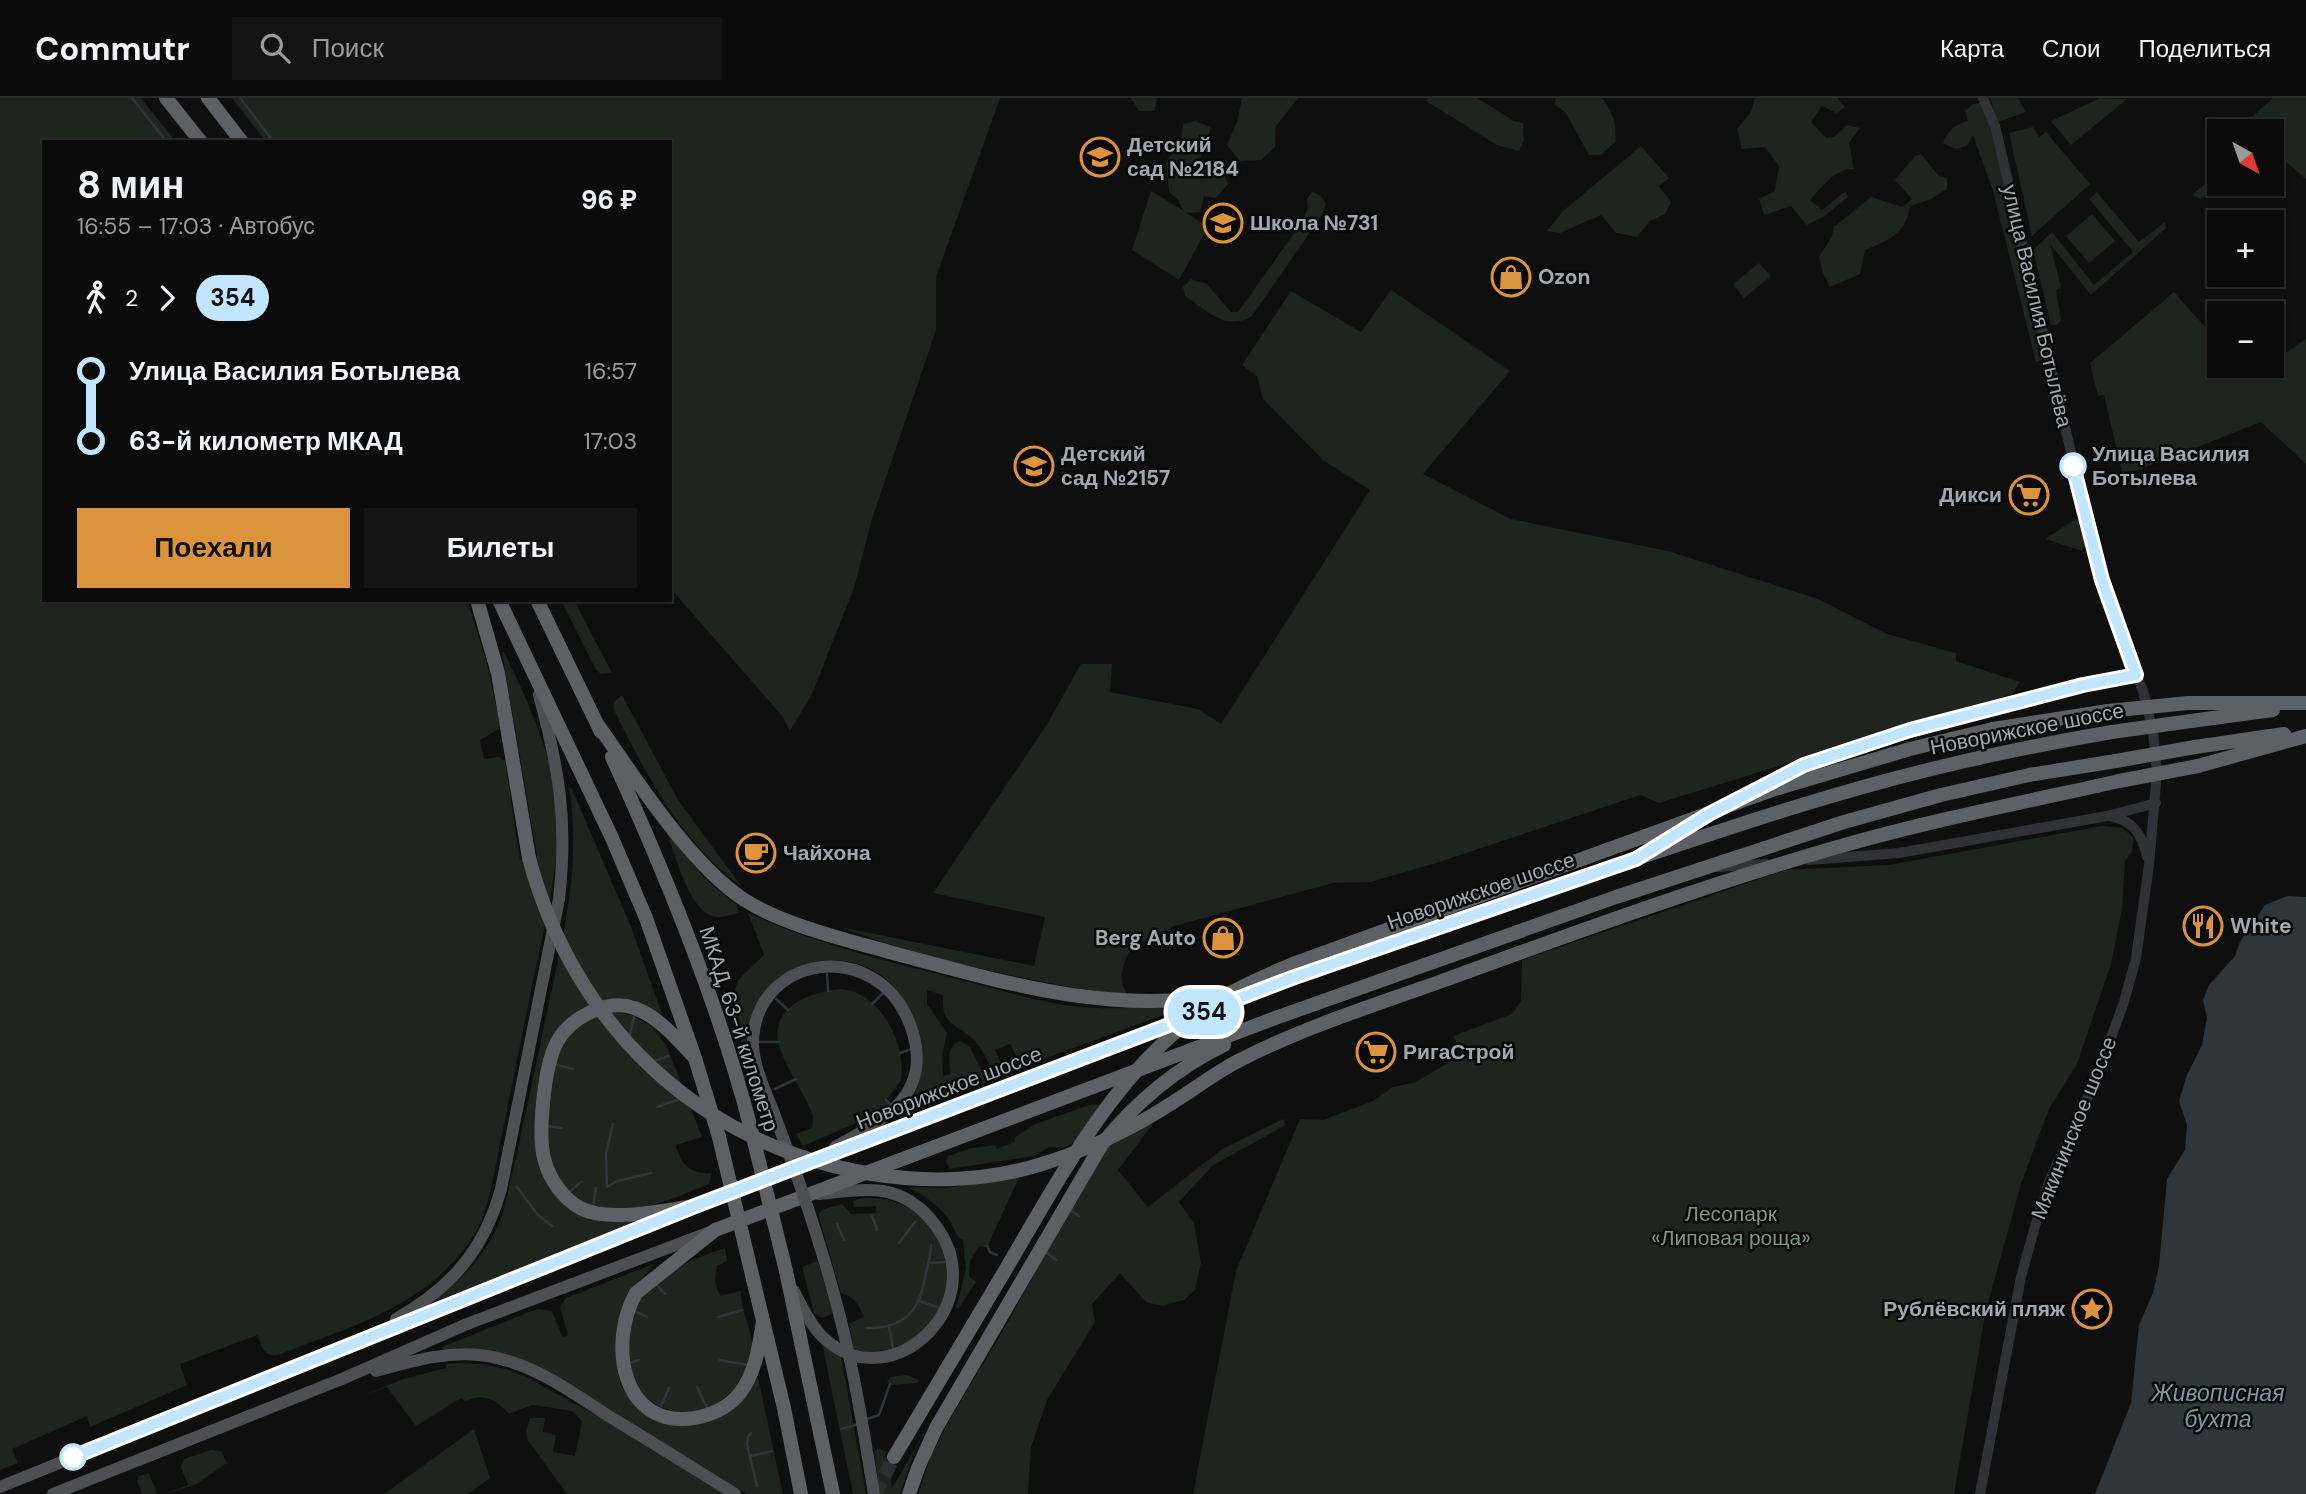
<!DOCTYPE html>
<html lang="ru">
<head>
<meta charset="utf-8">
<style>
	:root { --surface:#0b0b0c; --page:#141415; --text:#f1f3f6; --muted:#9a9b9d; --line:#2b2b2d; --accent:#db943c }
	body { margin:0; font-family:"DM Sans",sans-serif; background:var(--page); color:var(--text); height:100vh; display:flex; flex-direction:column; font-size:26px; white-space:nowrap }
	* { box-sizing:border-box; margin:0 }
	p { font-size:23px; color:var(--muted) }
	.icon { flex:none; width:38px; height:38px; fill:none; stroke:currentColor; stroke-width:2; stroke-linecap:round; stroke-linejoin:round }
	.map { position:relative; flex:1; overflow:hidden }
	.details { position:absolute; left:42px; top:42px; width:630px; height:462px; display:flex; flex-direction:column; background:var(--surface); border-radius:0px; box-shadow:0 2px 5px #0004,0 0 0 2px var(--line) }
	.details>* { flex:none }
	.badge { padding:0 14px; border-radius:23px; font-size:24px; line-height:46px }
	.needle { width:46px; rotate:140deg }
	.buttons { position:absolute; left:2207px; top:21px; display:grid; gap:14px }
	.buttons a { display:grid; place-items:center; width:77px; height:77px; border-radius:0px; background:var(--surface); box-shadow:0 2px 5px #0004,0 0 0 2px var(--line); font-size:35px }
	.map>.badge { position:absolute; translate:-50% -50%; box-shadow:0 0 0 4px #fff }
	.legs { display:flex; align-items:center; gap:10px; height:77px; padding:0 35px; font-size:23px }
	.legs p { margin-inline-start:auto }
	.headline { display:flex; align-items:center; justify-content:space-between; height:119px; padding:0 35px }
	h1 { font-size:38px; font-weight:700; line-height:52px }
	.primary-button { display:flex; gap:14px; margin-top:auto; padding:14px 35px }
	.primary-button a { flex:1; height:80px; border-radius:0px; background:var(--accent); color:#111; font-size:28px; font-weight:700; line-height:80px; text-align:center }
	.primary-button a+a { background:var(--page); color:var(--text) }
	ul { padding:0 35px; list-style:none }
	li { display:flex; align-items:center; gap:24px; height:70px; font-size:26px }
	li i { display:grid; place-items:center; width:10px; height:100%; margin:0 9px; background:currentColor }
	li i::after { content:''; width:18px; height:18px; margin:-9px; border:5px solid; border-radius:50%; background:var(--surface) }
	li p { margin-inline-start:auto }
	li:first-child i { background:linear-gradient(#0000 50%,currentColor 0) }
	li:last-child i { background:linear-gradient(currentColor 50%,#0000 0) }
	header { display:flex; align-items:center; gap:42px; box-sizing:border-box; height:98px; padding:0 35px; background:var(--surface); border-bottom:2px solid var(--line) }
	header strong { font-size:33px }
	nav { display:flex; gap:38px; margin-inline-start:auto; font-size:24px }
	.search { width:490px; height:63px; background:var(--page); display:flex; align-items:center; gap:18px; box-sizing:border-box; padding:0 24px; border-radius:0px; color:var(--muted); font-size:26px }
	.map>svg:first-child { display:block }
</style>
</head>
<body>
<header>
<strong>Commutr</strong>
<div class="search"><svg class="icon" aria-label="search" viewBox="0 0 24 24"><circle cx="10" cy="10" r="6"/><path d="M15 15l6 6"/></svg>Поиск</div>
<nav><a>Карта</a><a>Слои</a><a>Поделиться</a></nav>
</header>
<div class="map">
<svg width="2306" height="1396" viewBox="0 0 2306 1396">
	<rect width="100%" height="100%" fill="#0f0f10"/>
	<path fill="#1e241e" d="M0 0H141L176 44H44V502H467L486 562 500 626 499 631 480 642 484 661 500 659 505 663 520 762 537 758 502 554H504C524 595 544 637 553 683 566 751 546 821 532 888 518 957 504 1027 490 1096 486 1108 483 1121 477 1132 433 1207 354 1227 278 1257 263 1259 262 1248 257 1237L180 1266 187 1287 90 1329 87 1318 12 1351 18 1365 0 1372Z
		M232 0H1000L936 179V232L872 421 854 490 812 596 790 633 783 619 670 490V44H266Z
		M1131 0H1154L1157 1 1154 13H1139Z
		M1242 0H1298L1276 28 1275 49 1261 62 1240 63 1227 47 1237 24Z
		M1428 0H1477L1514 23 1523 25 1524 42 1519 53 1497 47 1426 3Z
		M1556 0H1602C1613 15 1617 25 1615 44L1601 57H1589L1566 15 1554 6Z
		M1755 0H1837L1845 9 1837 15 1822 8 1811 24 1826 40 1834 39 1847 27 1860 30 1849 45 1854 71C1835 70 1822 89 1810 102L1822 112 1843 95 1846 94 1848 99 1823 119 1807 127 1791 108 1764 117 1759 101 1775 93 1779 68 1765 49 1742 51 1737 31 1751 14Z
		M1990 0H2018L2026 14 1998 24Z
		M2100 0 2127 1 2071 47 2051 23Z
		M2273 0H2306V81L2277 56 2278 47 2272 39V33H2266L2253 18Z
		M1980 5 1988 21 2045 261 2036 264 1993 93 1973 37 1967 48 1956 51 1943 45C1948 32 1954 27 1968 23L1965 13 1973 6Z
		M1195 23 1211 29 1197 69H1213L1222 72 1228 86 1216 100 1204 98 1200 114 1186 115 1208 129 1179 182 1132 152 1151 93 1184 113 1178 102 1169 94 1166 65 1172 55 1187 56 1181 43 1183 26Z
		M2033 29 2039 39 2046 34 2090 86 2032 138 2009 35Z
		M1641 48 1669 80 1659 88 1671 104 1665 116 1650 123 1637 139 1616 135 1601 117 1560 135 1547 133 1563 113Z
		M1921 56 1939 78 1947 80V91L1931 101 1910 108C1906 136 1889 142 1865 152L1860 176 1830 189 1823 175 1819 159 1832 138 1834 129 1871 99 1902 109 1912 101 1895 82 1915 58Z
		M2219 74 2220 86 2201 101 2192 97Z
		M1312 94 1320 97 1326 106 1320 120 1252 218C1226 234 1206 212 1185 198L1183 189 1191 181 1207 186 1231 214H1238L1302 124 1308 110 1307 101Z
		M2097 94 2139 144 2165 124 2166 130 2091 197 2050 146 2061 189 2056 192 2061 223 2057 227H2051L2033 152 2052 134 2094 187 2133 154 2089 101Z
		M2092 116 2115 143 2089 165 2066 138Z
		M1759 165 1771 178 1744 200 1733 186Z
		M1391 192 1510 273 1423 376 1511 421 1668 453 1818 501 1887 536 1956 555V563L2020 584 2012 596 1659 705 1640 697 1436 765 1371 784 1333 785 1174 828 1151 842 1133 846C1124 865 1114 881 1130 899 1031 883 934 864 840 829L1034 868 1045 819 933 795 1046 628 1081 566H1112L1110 594 1198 611 1221 626 1370 392 1323 362 1263 301 1257 278 1242 267 1291 193 1361 234Z
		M2174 194 2214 239 2219 241V268H2272V264L2306 241V366L2261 324 2123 378 2104 297 2098 298 2090 265Z
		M2076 421 2081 425 2085 447 2082 453 2045 441Z
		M561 502H574L612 575 601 576 596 572Z
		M622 597 678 702 742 789C682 745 646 677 614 612V604Z
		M571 689 631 829 662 916 659 919C617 893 615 899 572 920L539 1007 561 1101 640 1122V1124L439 1202 437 1199C468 1177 490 1151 503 1115 518 1053 531 990 544 928 560 851 583 770 569 691Z
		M2102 728 2122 730 2134 740 2132 753 2125 763 2122 811 2111 866 2077 966 2049 1011 2038 1040 2021 1086 1986 1212 1954 1396H1193L1236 1173 1300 1021 1323 1022 1373 1003 1393 989 1416 984 1461 957V952L1453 938 1512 916 1521 903 1522 862 1786 772 1889 767Z
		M666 733C688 760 707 787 736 806L739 815C730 817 721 821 712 818 688 810 675 755 666 733Z
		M748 815C815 846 886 863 957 881 994 890 1033 903 1071 908 1105 912 1139 910 1173 908L1177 912 1027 967 1020 965 1010 946 995 952 1004 971 995 974 992 972C987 962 982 950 974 942 955 924 941 928 943 897L927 892V906L947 935 942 957 943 978 951 976C949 963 946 949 960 943L970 949 987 984 908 1016 905 1014C922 991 922 970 918 943 900 817 723 846 752 977L730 909 738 882 764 857Z
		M842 891C881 895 907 947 901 983L886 1002 891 1007 868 1020 803 1048 796 1036 812 1030 813 1017C804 994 783 966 778 943 772 906 815 893 842 891Z
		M611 913C637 916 654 926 667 949L702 1039 676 1047C680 1066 692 1077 712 1075L709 1086C680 1098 632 1119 600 1112 575 1106 557 1085 549 1061 543 1041 550 974 558 955 561 949 566 941 570 937 581 924 596 918 611 913Z
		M1092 1006 1100 1007 1075 1044 1062 1050 1049 1049 1034 1058 949 1071 946 1063 948 1058 972 1050 995 1047 997 1051 1015 1044 1014 1040 1035 1026Z
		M1283 1021 1286 1027 1213 1067 1179 1104 1194 1125 1201 1165 1195 1192 1184 1202 1162 1208 1146 1204 1120 1175 1092 1206 1095 1224 1047 1302 1031 1349 1028 1396H918L931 1358 949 1323 1008 1224 1089 1078 1110 1046 1155 1023 1118 1072 1148 1109 1221 1052Z
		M1019 1079 988 1147 986 1149 979 1148 970 1163 969 1178 976 1184 958 1211 956 1210 966 1171 963 1142C954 1138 954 1127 948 1120 937 1106 923 1096 907 1089L946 1090Z
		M862 1100C953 1094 981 1216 901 1247 884 1253 872 1257 854 1251L849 1226 864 1219C858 1206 855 1199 841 1195L818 1116 824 1111 842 1106 851 1116 876 1115V1108L854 1109 853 1103Z
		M725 1150 727 1163 717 1168 715 1184 720 1198 741 1193C740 1215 757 1238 751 1260 740 1307 680 1333 643 1297 632 1285 626 1263 628 1248 630 1236 629 1221 633 1211 645 1180 696 1159 725 1150Z
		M818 1163 833 1215 823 1220 814 1215 802 1169Z
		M656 1165 631 1192 617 1257 620 1286 635 1307 651 1319 674 1327 694 1326 757 1275 783 1396H747L567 1286 474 1251H443L442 1249 537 1211 552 1213 563 1240 568 1237 560 1209 566 1200Z
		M822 1245 841 1257 866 1396H853Z
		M457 1265 481 1266 506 1271 526 1279 601 1320 724 1396H567L527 1341 526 1333 530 1320H545L543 1334 556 1337 553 1354 575 1358 582 1323 572 1313 532 1307 509 1316C497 1302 484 1294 466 1303L461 1300 416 1328 387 1289 360 1299 403 1281 446 1270V1266Z
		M907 1277 919 1282 917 1285 892 1287 887 1284 890 1279Z
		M932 1321 915 1352 900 1396H880L874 1353 880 1351 886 1354 884 1359 889 1362 892 1390Z
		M474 1331 490 1380 468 1396H384Z
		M211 1352 221 1353 227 1365 195 1387 165 1396 188 1387 181 1369 184 1361Z
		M149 1375 157 1396H142L137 1383 139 1378Z"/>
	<path fill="#2e363b" d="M2287 798 2306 799V1396H2095L2131 1305 2139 1227 2153 1195 2159 1168 2167 1081 2185 1052 2187 1027 2179 1003 2187 977 2202 947 2207 920 2203 902 2209 887 2235 858 2240 844 2265 807Z"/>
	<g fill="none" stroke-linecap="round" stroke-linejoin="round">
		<path stroke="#2e363b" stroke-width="2.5" d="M132 0 167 44
			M240 0 274 44
			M827 876 828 893
			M776 901 788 912
			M872 906 884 894
			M630 936 634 919
			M760 944H779
			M900 955 912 951
			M655 963 668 958
			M554 966 573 971
			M775 991 796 981
			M886 1002 891 1007
			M657 1009 682 1000
			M613 1026 606 1056 607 1089 617 1083 651 1075
			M546 1028 562 1030
			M517 1089 538 1117 552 1128
			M568 1095 581 1084
			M593 1108 596 1090
			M1071 1113 1079 1118
			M872 1118 877 1132
			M837 1126 844 1142
			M899 1145 915 1124
			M987 1148 990 1154 997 1157
			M1047 1155 1056 1162
			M929 1165 947 1164
			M656 1186 665 1196
			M920 1203 940 1210
			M634 1213 647 1219
			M718 1219 742 1212
			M889 1228 893 1250
			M867 1230C907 1230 920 1212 926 1175 928 1166 931 1157 931 1147
			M720 1262 747 1267
			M629 1265 639 1262
			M697 1289 707 1310
			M661 1308 669 1290
			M867 1321 879 1317 890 1286
			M841 1331 858 1326
			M751 1335 748 1339 747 1346 757 1388
			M751 1358 772 1353"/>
		<path stroke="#2c2e30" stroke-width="14" stroke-dasharray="14 7" stroke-linecap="butt" d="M875 1396 894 1359"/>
		<path stroke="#313235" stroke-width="10" d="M1746 696C1818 657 1896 636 1974 616 2028 602 2082 588 2136 577
			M2109 718C2133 722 2142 736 2147 759
			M1653 751 1694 726
			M1809 762 1899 755 2107 718 2156 705
			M1718 769 1766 766
			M1980 1396 2021 1179 2035 1128 2049 1084 2087 1001 2108 948 2124 904 2136 860 2149 767 2157 674 2153 633 2143 593 2120 536 2093 449 1995 28 1983 0"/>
		<path stroke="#4d4f53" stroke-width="12" d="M773 1013C765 992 754 970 753 947 752 857 878 836 911 929 934 996 886 1021 835 1049
			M794 1193C802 1210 812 1230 826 1242 893 1300 993 1205 936 1128 923 1110 905 1097 883 1093 863 1090 839 1094 819 1096
			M396 1221C452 1189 484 1152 501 1091L559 801C568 723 559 671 539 597
			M376 1273C412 1263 449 1252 487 1258 532 1265 570 1293 607 1317 650 1343 693 1370 735 1396
			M870 1372 874 1396
			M0 1389 682 1113
			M53 1396 342 1281 467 1226 710 1134"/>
		<path stroke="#5d6065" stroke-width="14" d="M166 0 201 44
			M208 0 242 44
			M477 502 498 575 529 760
			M499 502 612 740 646 820 695 960 719 1039
			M537 502 601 634
			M2188 605H2306
			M2191 623 2273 612
			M598 627C635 680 690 766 743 801 783 827 847 842 893 855 1002 884 1111 918 1226 896
			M1993 631 2108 613
			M2195 649 2284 636
			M612 659C666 777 719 906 751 1031
			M2198 668 2306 638
			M2097 688 2119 683
			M1211 911C1342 861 1474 816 1606 771 1716 734 1827 696 1940 669 1997 655 2054 644 2112 634
			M695 960C678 942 658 918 634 910 607 900 570 920 557 944 544 968 537 1039 545 1064 550 1082 564 1101 580 1110 609 1125 664 1112 695 1108L1192 918
			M786 1173 833 1396
			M753 1181 784 1310 801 1396
			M763 1223C759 1248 756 1274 740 1295 729 1309 711 1317 694 1320 621 1331 608 1245 636 1195L715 1132 1278 919 1616 799 1844 724 1941 697 2029 677 2116 663
			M894 1359 997 1186
			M909 1396 918 1370 936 1330 1102 1046C1135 1005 1177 970 1224 947"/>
		<path stroke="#4d4f53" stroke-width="12" d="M773 1013C804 1094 832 1177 850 1262 858 1298 864 1335 870 1372"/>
		<path stroke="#5d6065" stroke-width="14" d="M2108 613 2188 605
			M2112 634 2191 623
			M2116 663 2195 649
			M2119 683 2198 668
			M529 760C574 928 700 1048 872 1076 928 1085 988 1083 1042 1066 1087 1052 1132 1031 1172 1005 1195 991 1216 974 1240 962 1304 929 1375 907 1442 883 1571 836 1702 788 1834 750 1921 725 2009 707 2097 688
			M752 1035 786 1173
			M719 1039 753 1181
			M997 1186C1056 1088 1109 979 1203 912 1233 891 1265 878 1298 864L1775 691 1910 651 1993 631"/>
	</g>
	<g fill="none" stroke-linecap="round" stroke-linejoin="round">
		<defs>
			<path id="line-1" d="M73 1359 695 1108 1292 880 1636 761 1709 716 1804 667 1910 632 2083 587 2136 577 2102 482 2073 368"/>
		</defs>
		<use href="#line-1" stroke="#fff" stroke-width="16"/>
		<use href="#line-1" stroke="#c2e6ff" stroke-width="10"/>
	</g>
	<defs>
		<symbol id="school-ring" viewBox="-11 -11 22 22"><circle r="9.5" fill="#0a0a0b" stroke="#db943c" stroke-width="1.5"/><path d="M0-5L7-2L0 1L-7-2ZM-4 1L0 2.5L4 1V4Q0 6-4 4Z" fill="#db943c"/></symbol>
		<symbol id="shop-ring" viewBox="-11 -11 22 22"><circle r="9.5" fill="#0a0a0b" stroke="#db943c" stroke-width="1.5"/><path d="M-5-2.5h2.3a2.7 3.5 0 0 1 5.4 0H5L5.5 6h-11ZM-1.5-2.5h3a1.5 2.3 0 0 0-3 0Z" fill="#db943c"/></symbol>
		<symbol id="supermarket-ring" viewBox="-11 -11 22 22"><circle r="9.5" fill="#0a0a0b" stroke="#db943c" stroke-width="1.5"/><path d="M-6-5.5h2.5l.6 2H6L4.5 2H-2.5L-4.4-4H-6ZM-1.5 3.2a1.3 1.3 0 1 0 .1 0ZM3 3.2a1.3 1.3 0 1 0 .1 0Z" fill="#db943c"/></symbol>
		<symbol id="cafe-ring" viewBox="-11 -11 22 22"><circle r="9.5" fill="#0a0a0b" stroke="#db943c" stroke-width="1.5"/><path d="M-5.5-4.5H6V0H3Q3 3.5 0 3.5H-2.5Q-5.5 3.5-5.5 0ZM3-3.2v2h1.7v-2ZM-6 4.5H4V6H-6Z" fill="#db943c"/></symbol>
		<symbol id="restaurant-ring" viewBox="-11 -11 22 22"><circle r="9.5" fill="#0a0a0b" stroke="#db943c" stroke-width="1.5"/><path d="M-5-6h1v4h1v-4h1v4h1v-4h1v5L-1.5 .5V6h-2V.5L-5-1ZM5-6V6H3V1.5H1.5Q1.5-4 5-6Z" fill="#db943c"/></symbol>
		<symbol id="sight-ring" viewBox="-11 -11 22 22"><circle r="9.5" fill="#0a0a0b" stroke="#db943c" stroke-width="1.5"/><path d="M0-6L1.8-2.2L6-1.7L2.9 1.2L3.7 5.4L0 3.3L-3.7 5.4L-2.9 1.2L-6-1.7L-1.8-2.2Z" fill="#db943c"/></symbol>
	</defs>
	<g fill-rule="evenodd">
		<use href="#school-ring" x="1078" y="37" width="44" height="44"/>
		<use href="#school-ring" x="1201" y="103" width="44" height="44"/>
		<use href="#shop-ring" x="1489" y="157" width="44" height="44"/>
		<use href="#school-ring" x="1012" y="346" width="44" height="44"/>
		<use href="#supermarket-ring" x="2007" y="375" width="44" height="44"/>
		<use href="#cafe-ring" x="734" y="733" width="44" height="44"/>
		<use href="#restaurant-ring" x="2181" y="806" width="44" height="44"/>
		<use href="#shop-ring" x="1201" y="818" width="44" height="44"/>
		<use href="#supermarket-ring" x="1354" y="932" width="44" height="44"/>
		<use href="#sight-ring" x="2070" y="1189" width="44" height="44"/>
	</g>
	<g fill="#fff" stroke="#c2e6ff" stroke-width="3.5">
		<circle cx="2073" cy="368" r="12"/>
		<circle cx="73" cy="1359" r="12"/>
	</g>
	<g text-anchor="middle" stroke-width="5" stroke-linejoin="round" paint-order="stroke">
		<g font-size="21" font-weight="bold" fill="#a2a8af" stroke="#0a0a0b" text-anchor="start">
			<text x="1127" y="54">Детский<tspan x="1127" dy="24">сад №2184</tspan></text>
			<text x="1250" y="132">Школа №731</text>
			<text x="1538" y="186">Ozon</text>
			<text x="1061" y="363">Детский<tspan x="1061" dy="24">сад №2157</tspan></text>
			<text x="2002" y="404" text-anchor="end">Дикси</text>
			<text x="783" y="762">Чайхона</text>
			<text x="2230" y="835">White</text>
			<text x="1196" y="847" text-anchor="end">Berg Auto</text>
			<text x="1403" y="961">РигаСтрой</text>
			<text x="2065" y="1218" text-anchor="end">Рублёвский пляж</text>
		</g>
		<g font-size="21" fill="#a2a8af" stroke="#0a0a0b">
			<text transform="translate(2037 208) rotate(77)" y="7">улица Василия Ботылёва</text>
			<text transform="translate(2027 631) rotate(-11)" y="7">Новорижское шоссе</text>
			<text transform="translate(1481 793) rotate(-19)" y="7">Новорижское шоссе</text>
			<text transform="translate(739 931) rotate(72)" y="7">МКАД, 63-й километр</text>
			<text transform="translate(949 990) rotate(-21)" y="7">Новорижское шоссе</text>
			<text transform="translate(2074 1030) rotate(-68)" y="7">Мякининское шоссе</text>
		</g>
		<g font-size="21" font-weight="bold" fill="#a2a8af" stroke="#0a0a0b" text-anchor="start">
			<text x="2092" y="363">Улица Василия<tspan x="2092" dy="24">Ботылева</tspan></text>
		</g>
		<g font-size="21" fill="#7c997b" stroke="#0a0a0b">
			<text x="1731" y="1123">Лесопарк<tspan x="1731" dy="24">«Липовая роща»</tspan></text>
		</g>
		<g font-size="23" font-style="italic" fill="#7c98a7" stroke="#0a0a0b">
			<text x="2218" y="1303">Живописная<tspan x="2218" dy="26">бухта</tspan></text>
		</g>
	</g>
</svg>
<div class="buttons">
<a><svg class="needle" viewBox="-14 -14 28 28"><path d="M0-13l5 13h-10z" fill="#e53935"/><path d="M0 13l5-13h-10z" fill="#9a9b9d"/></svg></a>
<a>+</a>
<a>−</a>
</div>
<b class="badge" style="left:1204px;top:914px;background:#c2e6ff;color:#111">354</b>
<section class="details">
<div class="headline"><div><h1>8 мин</h1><p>16:55 – 17:03 · Автобус</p></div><b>96 ₽</b></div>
<div class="legs"><svg class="icon" aria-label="walk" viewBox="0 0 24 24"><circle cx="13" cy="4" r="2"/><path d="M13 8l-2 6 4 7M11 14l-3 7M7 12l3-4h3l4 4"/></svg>2<svg class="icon" aria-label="forward" viewBox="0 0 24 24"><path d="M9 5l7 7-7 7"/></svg><b class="badge" style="background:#c2e6ff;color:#111">354</b></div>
<ul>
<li><i style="color:#c2e6ff"></i><b>Улица Василия Ботылева</b><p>16:57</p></li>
<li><i style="color:#c2e6ff"></i><b>63-й километр МКАД</b><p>17:03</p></li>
</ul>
<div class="primary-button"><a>Поехали</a><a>Билеты</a></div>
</section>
</div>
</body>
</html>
